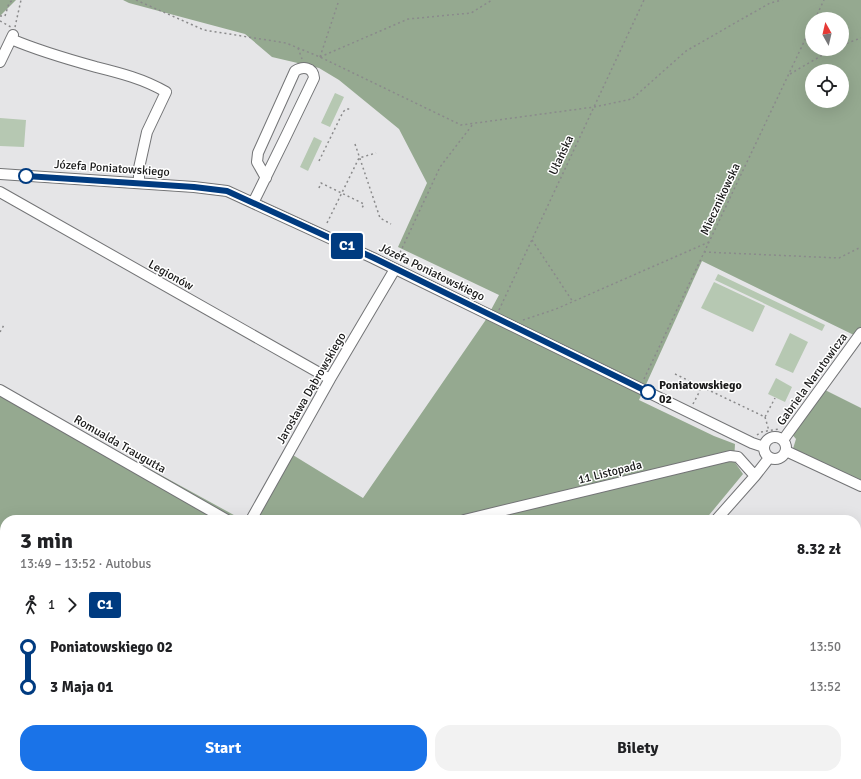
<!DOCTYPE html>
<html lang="pl">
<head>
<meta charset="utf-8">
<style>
	:root { --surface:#fff; --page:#f2f2f2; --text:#202124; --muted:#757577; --accent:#1a73e8 }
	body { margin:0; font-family:Signika,sans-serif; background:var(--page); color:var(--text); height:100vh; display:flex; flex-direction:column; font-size:15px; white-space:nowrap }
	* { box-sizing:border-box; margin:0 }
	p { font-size:13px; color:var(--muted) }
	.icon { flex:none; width:22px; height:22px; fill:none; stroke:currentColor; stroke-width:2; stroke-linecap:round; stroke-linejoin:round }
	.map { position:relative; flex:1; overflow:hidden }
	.side { position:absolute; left:0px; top:515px; width:861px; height:264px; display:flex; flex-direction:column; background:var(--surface); border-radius:16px 16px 0 0; box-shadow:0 4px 16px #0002 }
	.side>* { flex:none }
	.badge { padding:0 8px; border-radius:3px; font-size:14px; line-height:26px }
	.needle { width:26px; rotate:352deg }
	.buttons { position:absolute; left:805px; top:12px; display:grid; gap:8px }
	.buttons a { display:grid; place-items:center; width:44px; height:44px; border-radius:50%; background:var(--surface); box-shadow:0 4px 16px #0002; font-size:20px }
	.map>.badge { position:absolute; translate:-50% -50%; box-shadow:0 0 0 2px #fff }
	.legs { display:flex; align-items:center; gap:6px; height:44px; padding:0 20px; font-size:13px }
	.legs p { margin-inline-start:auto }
	.headline { display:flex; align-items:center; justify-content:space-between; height:68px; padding:0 20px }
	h1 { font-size:22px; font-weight:700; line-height:30px }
	.button { display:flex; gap:8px; margin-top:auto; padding:8px 20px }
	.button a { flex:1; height:46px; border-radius:16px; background:var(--accent); color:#fff; font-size:16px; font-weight:700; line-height:46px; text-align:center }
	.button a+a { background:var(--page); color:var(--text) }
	ul { padding:0 20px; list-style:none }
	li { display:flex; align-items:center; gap:14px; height:40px; font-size:15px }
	li i { display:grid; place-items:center; width:6px; height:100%; margin:0 5px; background:currentColor }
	li i::after { content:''; width:10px; height:10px; margin:-5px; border:3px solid; border-radius:50%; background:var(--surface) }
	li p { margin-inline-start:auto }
	li:first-child i { background:linear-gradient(#0000 50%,currentColor 0) }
	li:last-child i { background:linear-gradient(currentColor 50%,#0000 0) }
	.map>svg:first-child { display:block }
</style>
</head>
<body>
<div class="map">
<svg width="861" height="779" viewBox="0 0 861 779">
	<rect width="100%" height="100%" fill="#e5e5e7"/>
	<path fill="#b6c8b2" d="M335 93 344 97 330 127 321 123Z
		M0 118 26 120 24 147 0 146Z
		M314 137 322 141 308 171 300 167Z
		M718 274 825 325 822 331 715 280Z
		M714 282 765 306 753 332 701 308Z
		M790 333 808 342 793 373 775 365Z
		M776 378 792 387 785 402 768 394Z"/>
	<path fill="#95a990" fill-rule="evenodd" d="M0 0H16L0 16Z
		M123 0H861V333L858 337 702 261 639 400 714 436 735 444 734 461 743 474 705 520H244L288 452 363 498 485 321 499 295 398 247 427 183 399 129 339 80 319 68 272 57 245 34 129 3ZM812 19H842V49H812ZM812 71H842V101H812Z
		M0 387 243 520H5V678L0 680Z
		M821 388 861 408V486L791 455 796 439 790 432Z
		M861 695V779H789L793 774H856V701Z
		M107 774H489L485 779H102Z
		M681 774H745L751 779H677Z"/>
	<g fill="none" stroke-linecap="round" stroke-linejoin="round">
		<defs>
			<path id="minor" d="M11 39C39 51 67 59 96 67 120 73 144 79 166 92L147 132 139 168V182
				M0 62 13 35
				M0 174 194 187 227 191 373 258 752 443 764 447
				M0 192 330 379
				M253 203C274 161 294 120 314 78 313 67 303 66 295 71L258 153 257 162 266 178
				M0 390 227 520
				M764 448a11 11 0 1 1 22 0a11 11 0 1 1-22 0Z
				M783 440 861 333
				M786 451 861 486
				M251 520 330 379 395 269
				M464 520 730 456 738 457 755 476
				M716 520 755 476 769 458
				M0 576H5
				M856 580 861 574
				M0 680 5 678
				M454 774 459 779
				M109 779 113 774
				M296 779 301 774
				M485 779 490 774
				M677 779 681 774"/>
		</defs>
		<use href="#minor" stroke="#737476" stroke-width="12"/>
		<path stroke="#8a8a8b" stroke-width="1.5" stroke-dasharray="2 3" stroke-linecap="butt" d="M136 0 204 30 286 43 320 57 461 125 594 107 632 99 686 51 770 3 782 0
			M0 16H5L9 3 13 0
			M815 19 824 0
			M0 21 11 27
			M15 27 21 0
			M842 45 861 38
			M298 48 302 59
			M320 57 408 19 471 13 492 0
			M320 57 339 0
			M790 74 833 49
			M355 144 380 218 391 224
			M319 161 343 112 346 109H350
			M319 188 321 183 364 204 361 210
			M327 223 359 158 376 153
			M532 240 573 302
			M704 252 839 258 861 247
			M398 257 440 167 473 124
			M499 310 644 0
			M523 320 556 309 709 242
			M0 332 4 325
			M675 374 765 417 775 398
			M644 379 812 25
			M693 404 704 383
			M765 417 769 431
			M757 435 761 432 779 429
			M0 639 5 638"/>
		<use href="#minor" stroke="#fff" stroke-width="10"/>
	</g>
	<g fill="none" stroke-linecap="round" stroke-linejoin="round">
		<defs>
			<path id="line-1" d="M26 176 194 187 227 191 374 258 648 392"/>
		</defs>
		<use href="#line-1" stroke="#fff" stroke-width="9"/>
		<use href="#line-1" stroke="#003b80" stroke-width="6"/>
	</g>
	<g fill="#fff" stroke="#003b80" stroke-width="2">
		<circle cx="26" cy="176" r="7"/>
		<circle cx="648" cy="392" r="7"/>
	</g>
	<g text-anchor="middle" stroke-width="3" stroke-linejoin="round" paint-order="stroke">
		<g font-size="12" fill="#181818" stroke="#fff">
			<text transform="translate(561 155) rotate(-65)" y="4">Ułańska</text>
			<text transform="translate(112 168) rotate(4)" y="4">Józefa Poniatowskiego</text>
			<text transform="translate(720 199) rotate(-65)" y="4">Miecznikowska</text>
			<text transform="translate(432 272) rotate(26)" y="4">Józefa Poniatowskiego</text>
			<text transform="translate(171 275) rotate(29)" y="4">Legionów</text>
			<text transform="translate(812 379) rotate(-54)" y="4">Gabriela Narutowicza</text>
			<text transform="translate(311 388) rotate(-60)" y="4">Jarosława Dąbrowskiego</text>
			<text transform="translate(120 444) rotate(30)" y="4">Romualda Traugutta</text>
			<text transform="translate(610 472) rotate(-14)" y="4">11 Listopada</text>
		</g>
		<g font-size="12" font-weight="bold" fill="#181818" stroke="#fff" text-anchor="start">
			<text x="659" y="389">Poniatowskiego<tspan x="659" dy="14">02</tspan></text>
		</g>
	</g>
</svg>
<div class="buttons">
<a><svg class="needle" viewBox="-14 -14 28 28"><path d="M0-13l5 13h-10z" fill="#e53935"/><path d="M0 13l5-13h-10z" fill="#757577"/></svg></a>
<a><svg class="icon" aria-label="locate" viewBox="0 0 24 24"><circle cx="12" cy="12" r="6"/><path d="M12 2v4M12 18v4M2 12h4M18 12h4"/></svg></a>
</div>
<b class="badge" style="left:347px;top:246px;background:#003b80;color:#fff">C1</b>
<section class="side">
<div class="headline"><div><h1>3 min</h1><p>13:49 – 13:52 · Autobus</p></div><b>8.32 zł</b></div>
<div class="legs"><svg class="icon" aria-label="walk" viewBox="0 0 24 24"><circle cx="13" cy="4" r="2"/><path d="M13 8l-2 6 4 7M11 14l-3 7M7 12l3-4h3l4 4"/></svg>1<svg class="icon" aria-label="forward" viewBox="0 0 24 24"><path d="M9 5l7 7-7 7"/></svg><b class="badge" style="background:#003b80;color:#fff">C1</b></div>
<ul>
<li><i style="color:#003b80"></i><b>Poniatowskiego 02</b><p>13:50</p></li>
<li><i style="color:#003b80"></i><b>3 Maja 01</b><p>13:52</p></li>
</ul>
<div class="button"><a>Start</a><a>Bilety</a></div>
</section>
</div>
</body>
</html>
